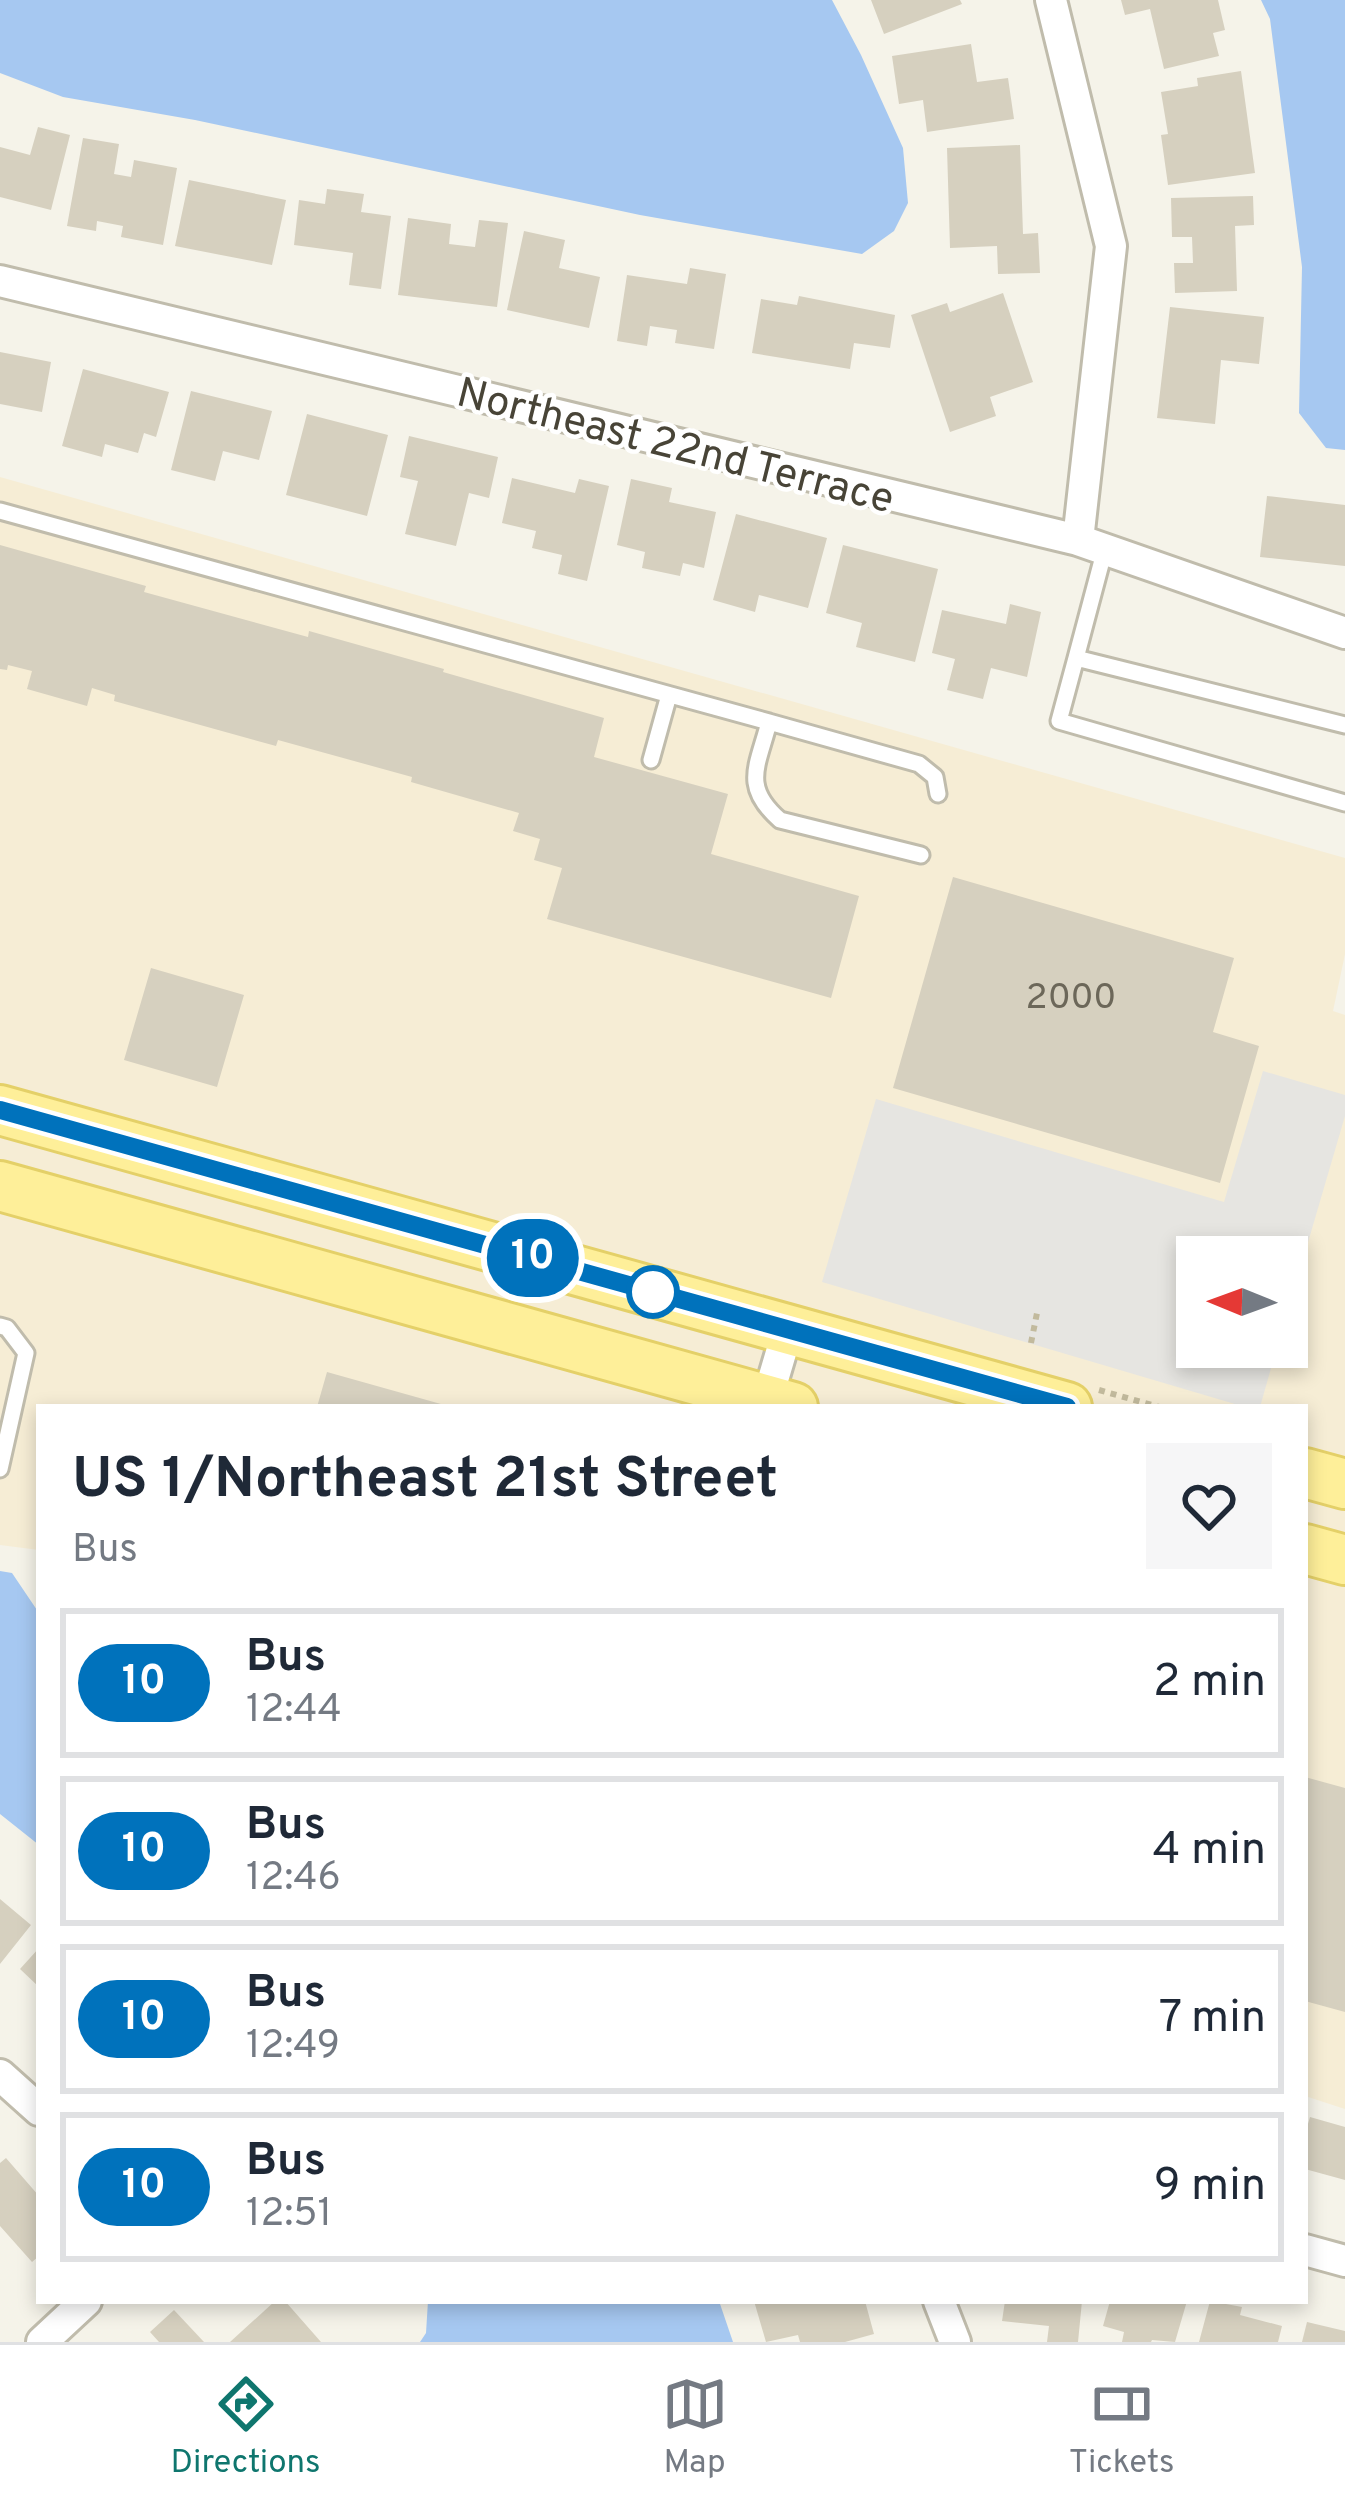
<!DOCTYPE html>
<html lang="en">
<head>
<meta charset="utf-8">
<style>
	:root { --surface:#fff; --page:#f6f6f7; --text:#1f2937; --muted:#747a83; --line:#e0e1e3; --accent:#0f766e }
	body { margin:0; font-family:Overpass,sans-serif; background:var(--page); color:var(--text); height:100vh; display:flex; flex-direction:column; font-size:45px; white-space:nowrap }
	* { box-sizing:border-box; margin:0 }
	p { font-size:39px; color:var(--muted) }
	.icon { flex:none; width:66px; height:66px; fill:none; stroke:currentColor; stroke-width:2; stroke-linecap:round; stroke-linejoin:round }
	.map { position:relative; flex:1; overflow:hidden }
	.drawer { position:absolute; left:36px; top:1404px; width:1272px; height:900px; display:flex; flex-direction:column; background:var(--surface); border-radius:0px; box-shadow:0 6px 18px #0003 }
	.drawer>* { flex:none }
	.badge { padding:0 24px; border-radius:39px; font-size:42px; line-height:78px }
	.needle { width:78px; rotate:271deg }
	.tools { position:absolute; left:1176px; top:1236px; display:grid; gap:24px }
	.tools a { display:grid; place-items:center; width:132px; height:132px; border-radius:0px; background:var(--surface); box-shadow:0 6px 18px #0003; font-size:60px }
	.map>.badge { position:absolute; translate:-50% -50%; box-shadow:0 0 0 6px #fff }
	.round { display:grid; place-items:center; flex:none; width:126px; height:126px; border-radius:0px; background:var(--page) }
	.headline { display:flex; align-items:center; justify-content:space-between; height:204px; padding:0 36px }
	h1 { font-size:57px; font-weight:700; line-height:90px }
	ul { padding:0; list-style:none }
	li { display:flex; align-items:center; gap:36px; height:150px; margin:0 24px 18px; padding:0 12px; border:6px solid var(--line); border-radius:0px }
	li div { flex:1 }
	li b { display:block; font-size:45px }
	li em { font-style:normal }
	li .badge { min-width:132px; font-weight:700; text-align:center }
	.dock { display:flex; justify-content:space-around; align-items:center; height:168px; border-top:3px solid var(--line); background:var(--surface); font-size:33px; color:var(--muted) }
	.dock a { display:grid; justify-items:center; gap:6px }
	.dock .selected { color:var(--accent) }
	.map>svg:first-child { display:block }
</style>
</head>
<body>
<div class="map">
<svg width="1345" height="2342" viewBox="0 0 1345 2342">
	<rect width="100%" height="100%" fill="#f5f3e9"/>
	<path fill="#f6edd5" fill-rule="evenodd" d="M0 477 1345 858V954L1333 1011 1345 1015V2109L1305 2096V1407H39V1550L0 1545ZM1197 1257H1287V1347H1197Z"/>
	<path fill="#e6e5e1" d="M1263 1071 1345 1095V1116L1287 1314V1257H1197V1347H1277L1260 1407H1245L822 1282 876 1099 1224 1202Z"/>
	<path fill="#a6c8f1" d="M0 0H832L861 55 903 148 908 203 894 231 862 254 640 215 195 120 63 97 0 73Z
		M1261 0H1345V450L1326 448 1299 413 1302 267 1270 19Z
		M0 1571 12 1573 39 1613V1845L0 1814Z
		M428 2301H719L733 2342H420L426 2333Z"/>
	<path fill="#d6d0bf" d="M871 0H960L962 4 884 34Z
		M1121 0H1218L1225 30 1213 33 1219 56 1164 69 1150 9 1125 15Z
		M971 44 977 82 1008 78 1014 119 927 132 923 100 899 104 892 56Z
		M1241 71 1255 173 1168 185 1161 135 1168 134 1161 92 1198 86 1197 78Z
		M38 127 70 135 51 210 0 197V147L30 155Z
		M83 138 119 144 114 174 131 177 134 160 177 168 163 245 121 237 123 226 97 221 96 231 67 226Z
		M1020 145 1023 234 1038 233 1040 273 998 274 997 246 950 248 947 148Z
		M189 180 286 200 272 265 175 246Z
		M327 189 364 194 361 212 391 216 381 289 349 285 353 253 294 245 299 200 325 204Z
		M1253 196 1254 225 1235 226 1237 291 1175 293 1174 263H1193L1192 237H1172L1171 198Z
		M408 218 451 224 449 244 475 247 479 220 508 223 497 307 398 295Z
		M524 231 565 240 559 268 600 277 589 328 507 310Z
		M690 268 726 274 714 349 675 343 677 330 650 326 647 346 617 341 627 275 687 284Z
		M1003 293 1033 382 990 397 996 416 950 432 911 315 947 303 950 312Z
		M799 296 895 315 890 348 854 343 850 369 752 353 761 299 797 305Z
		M1170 307 1264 317 1259 364 1221 360 1215 424 1157 418Z
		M0 352 51 362 42 412 0 404Z
		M83 369 169 392 156 437 144 433 138 453 105 444 102 457 62 446Z
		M191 391 272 411 259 460 223 451 215 481 171 470Z
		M307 414 388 435 367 516 286 495Z
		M409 436 498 457 489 498 469 493 456 546 405 534 418 481 400 477Z
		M512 478 575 493 579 479 609 486 587 581 558 574 562 555 532 548 536 531 502 523Z
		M631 479 672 488 669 502 716 512 704 568 683 563 680 576 642 568 645 552 617 545Z
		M1267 496 1345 505V566L1260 557Z
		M736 514 827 538 808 608 759 595 755 612 713 600Z
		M0 545 146 586 144 592 308 637 309 631 444 669 443 672 604 718 594 757 728 794 711 854 859 896 831 998 547 919 562 868 534 860 540 839 513 831 519 813 411 782 412 777 278 740 276 746 114 701 115 695 92 688 87 706 27 689 32 671 8 665 7 670 0 669Z
		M843 545 938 569 915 662 856 647 862 623 826 613Z
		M1010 604 1041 612 1027 677 991 668 983 699 947 690 955 659 932 653 942 610 1006 624Z
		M953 877 1234 958 1213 1032 1259 1046 1220 1183 893 1088Z
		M151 968 244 995 217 1087 124 1060Z
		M327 1372 448 1406V1407H317Z
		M1305 1777 1345 1788V2012L1305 2001Z
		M0 1899 31 1925 0 1964Z
		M39 1948V1987L20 1969Z
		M1310 2117 1345 2127V2180L1305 2169V2134Z
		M6 2158 39 2196V2256L32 2262 0 2226V2163Z
		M275 2301H285L321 2342H230Z
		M754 2301H865L874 2334 845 2342H800L798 2335 766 2342Z
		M1005 2301H1082L1078 2342H1047L1049 2326 1002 2321Z
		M1110 2301H1187L1175 2342 1152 2340 1151 2342H1122L1124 2332 1103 2326Z
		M1210 2301 1242 2307 1240 2315 1282 2326 1278 2342H1199Z
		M174 2310 204 2342H159L150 2332Z
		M1307 2322 1345 2331V2342H1302Z"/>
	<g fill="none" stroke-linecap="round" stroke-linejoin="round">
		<defs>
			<path id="lane" d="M0 511 769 722
				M1076 658 1105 549
				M1345 725 1076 658 1059 721 1345 803
				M651 760 669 695
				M921 855 780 820C741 786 758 766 769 722L919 764 935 777 938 794
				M0 1326 7 1328 26 1353 0 1469"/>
			<path id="street" d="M1051 0 1111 246 1078 540
				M0 281 1078 540 1345 633
				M767 1400 788 1329
				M0 2075 39 2110
				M1305 2250 1345 2261
				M939 2301 955 2342
				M42 2342 86 2301"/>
			<path id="primary" d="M0 1110 1067 1407
				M0 1186 793 1407
				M1305 1473 1345 1484
				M1305 1549 1345 1560"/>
		</defs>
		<use href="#lane" stroke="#c0bcac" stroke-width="21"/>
		<use href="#street" stroke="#c0bcac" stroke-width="36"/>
		<use href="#primary" stroke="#e4d068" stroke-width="54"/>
		<path stroke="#c2ba9d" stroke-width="6" stroke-dasharray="6 6" stroke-linecap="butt" d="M1031 1343 1038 1308
			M1099 1390 1159 1407"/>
		<use href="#lane" stroke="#fff" stroke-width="15"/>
		<use href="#street" stroke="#fff" stroke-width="30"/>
		<use href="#primary" stroke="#feef99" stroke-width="48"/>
	</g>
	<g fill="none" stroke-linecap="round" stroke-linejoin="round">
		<defs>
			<path id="line" d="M0 1110 1067 1407"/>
		</defs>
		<use href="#line" stroke="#fff" stroke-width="27"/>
		<use href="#line" stroke="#0072bc" stroke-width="18"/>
	</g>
	<circle fill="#fff" stroke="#0072bc" stroke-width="6" cx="653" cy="1292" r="24"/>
	<g text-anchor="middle" stroke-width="9" stroke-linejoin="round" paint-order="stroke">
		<g font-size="36" fill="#6c6759">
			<text x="1071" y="1008">2000</text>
		</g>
		<g font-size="42" fill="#484437" stroke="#fff">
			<text transform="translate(676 444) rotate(14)" y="15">Northeast 22nd Terrace</text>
		</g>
	</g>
</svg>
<div class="tools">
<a><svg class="needle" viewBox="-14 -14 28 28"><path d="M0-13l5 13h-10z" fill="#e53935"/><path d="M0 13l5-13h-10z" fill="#747a83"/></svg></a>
</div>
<b class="badge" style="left:533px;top:1258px;background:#0072bc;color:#fff">10</b>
<section class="drawer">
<div class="headline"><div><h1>US 1/Northeast 21st Street</h1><p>Bus</p></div><a class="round"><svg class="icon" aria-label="heart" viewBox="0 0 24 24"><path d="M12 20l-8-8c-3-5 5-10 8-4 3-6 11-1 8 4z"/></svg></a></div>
<ul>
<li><span class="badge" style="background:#0072bc;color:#fff">10</span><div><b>Bus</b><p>12:44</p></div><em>2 min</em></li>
<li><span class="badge" style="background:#0072bc;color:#fff">10</span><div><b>Bus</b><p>12:46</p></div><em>4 min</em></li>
<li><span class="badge" style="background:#0072bc;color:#fff">10</span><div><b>Bus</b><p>12:49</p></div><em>7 min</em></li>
<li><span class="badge" style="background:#0072bc;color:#fff">10</span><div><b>Bus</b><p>12:51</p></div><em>9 min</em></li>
</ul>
</section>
</div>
<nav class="dock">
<a class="selected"><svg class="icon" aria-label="directions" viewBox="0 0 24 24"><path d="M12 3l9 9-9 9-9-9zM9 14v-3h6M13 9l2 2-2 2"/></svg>Directions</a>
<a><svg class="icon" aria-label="map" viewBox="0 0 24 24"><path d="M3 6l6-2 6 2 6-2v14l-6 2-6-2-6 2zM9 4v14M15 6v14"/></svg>Map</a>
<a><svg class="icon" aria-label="tickets" viewBox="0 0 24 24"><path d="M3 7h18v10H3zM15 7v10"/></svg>Tickets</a>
</nav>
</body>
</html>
